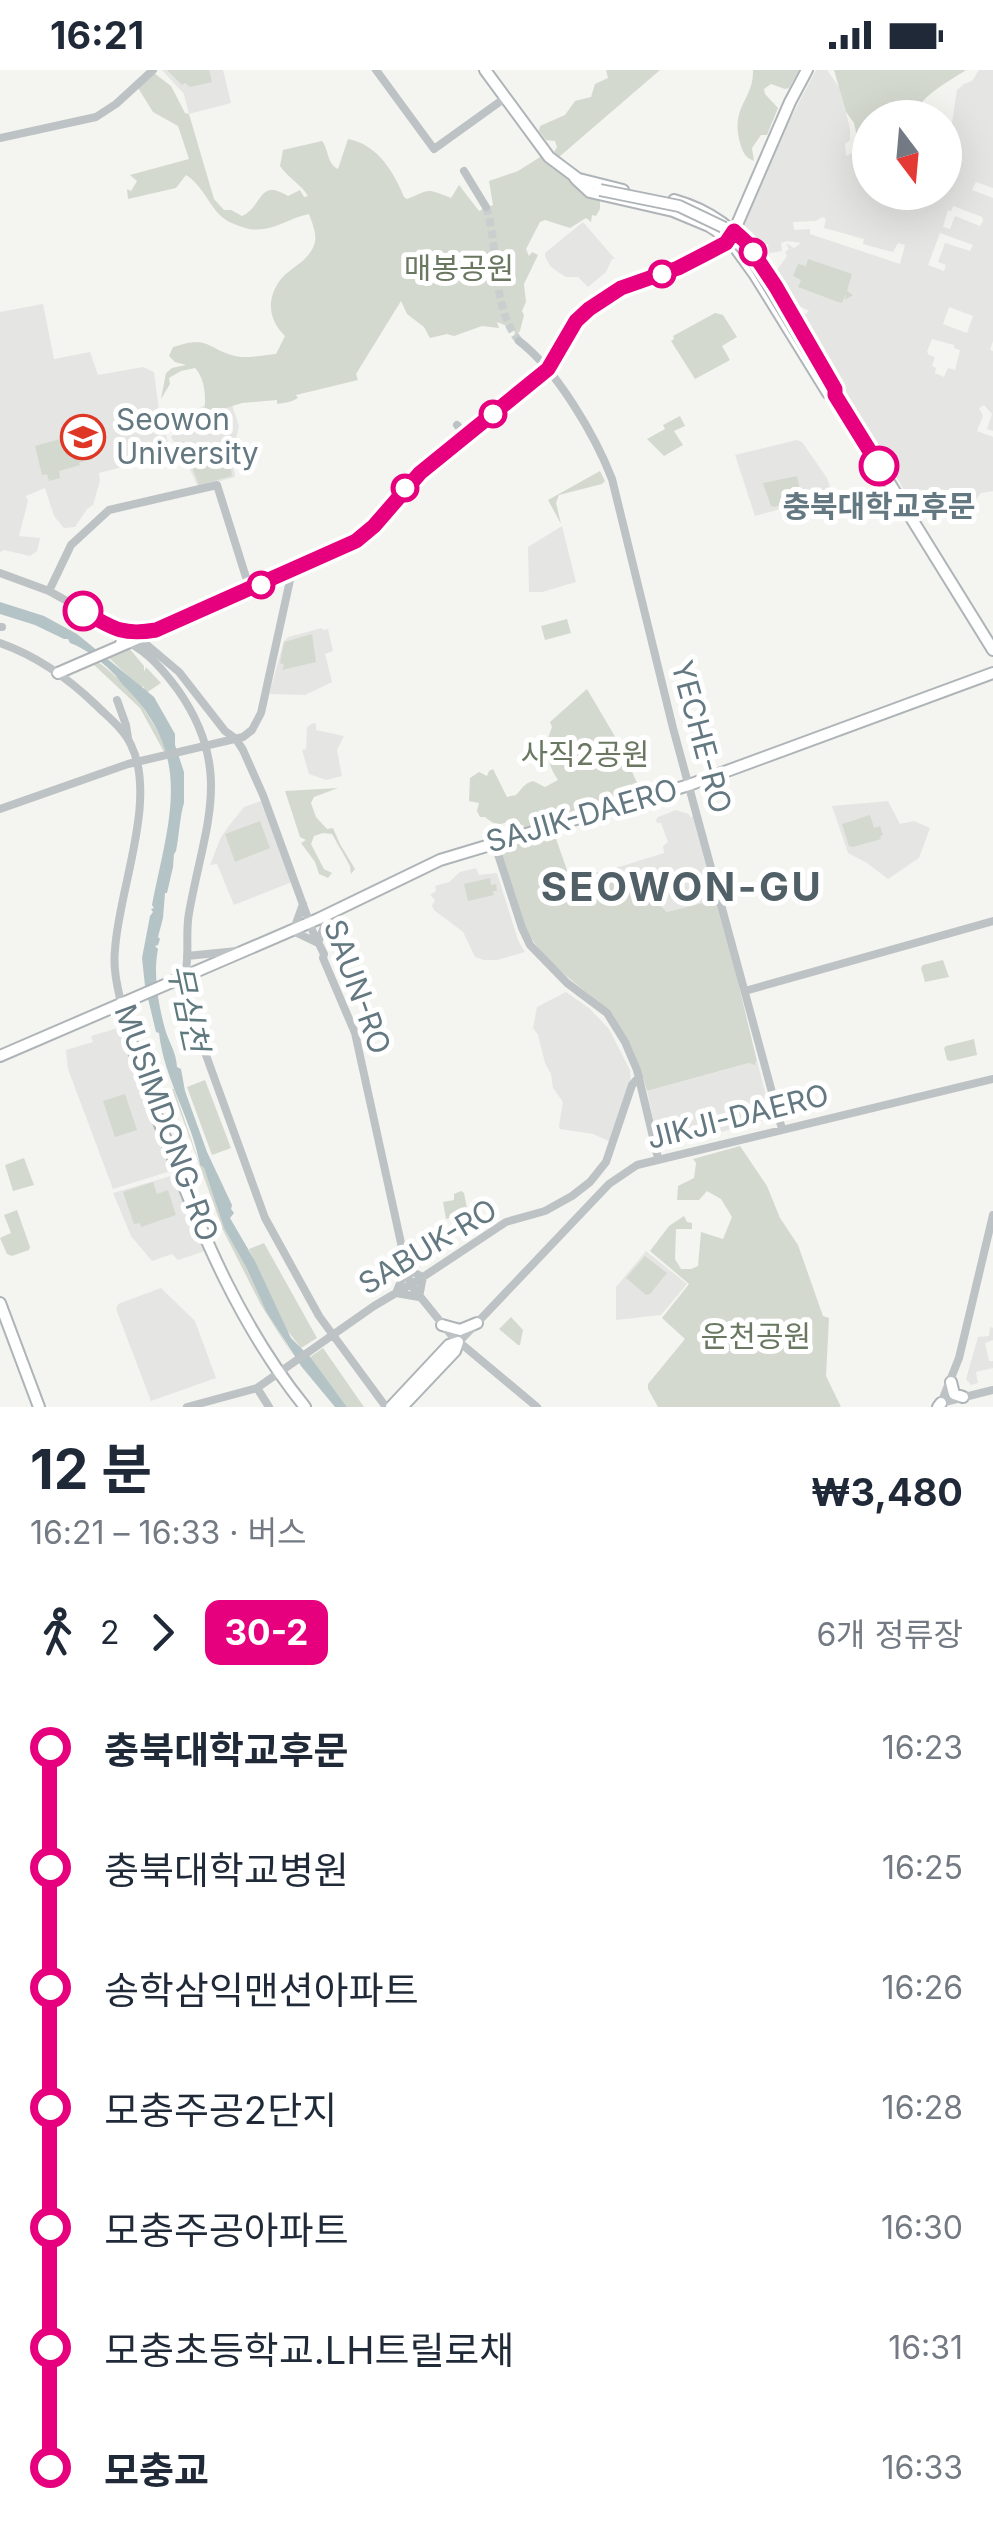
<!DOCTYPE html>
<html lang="ko">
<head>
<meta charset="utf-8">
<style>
	:root { --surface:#fff; --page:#f2f2f3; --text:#1f2937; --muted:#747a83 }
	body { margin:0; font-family:Inter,"Noto Sans KR",sans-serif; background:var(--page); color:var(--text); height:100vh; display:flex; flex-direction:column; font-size:38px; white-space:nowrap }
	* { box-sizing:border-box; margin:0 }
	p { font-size:32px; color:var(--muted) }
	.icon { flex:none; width:55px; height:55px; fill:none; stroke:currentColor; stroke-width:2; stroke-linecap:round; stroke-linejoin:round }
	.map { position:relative; height:1337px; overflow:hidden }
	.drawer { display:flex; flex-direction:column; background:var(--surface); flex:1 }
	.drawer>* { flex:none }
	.badge { padding:0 20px; border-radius:15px; font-size:35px; line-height:65px }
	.needle { width:65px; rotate:164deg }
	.buttons { position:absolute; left:852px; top:30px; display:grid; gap:20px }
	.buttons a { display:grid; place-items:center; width:110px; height:110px; border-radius:50%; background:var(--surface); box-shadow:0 10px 40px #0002; font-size:50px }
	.map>.badge { position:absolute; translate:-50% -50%; box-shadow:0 0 0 5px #fff }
	.legs { display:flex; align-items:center; gap:15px; height:110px; padding:0 30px; font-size:32px }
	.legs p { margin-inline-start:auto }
	.overview { display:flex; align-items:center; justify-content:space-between; height:170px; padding:0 30px }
	h1 { font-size:55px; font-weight:700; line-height:75px }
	ul { padding:0 30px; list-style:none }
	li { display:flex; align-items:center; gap:35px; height:120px; font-size:38px }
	li i { display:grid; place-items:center; width:15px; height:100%; margin:0 12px; background:currentColor }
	li i::after { content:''; width:25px; height:25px; margin:-12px; border:8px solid; border-radius:50%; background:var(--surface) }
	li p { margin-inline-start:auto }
	li:first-child i { background:linear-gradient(#0000 50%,currentColor 0) }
	li:last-child i { background:linear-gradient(currentColor 50%,#0000 0) }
	.status { display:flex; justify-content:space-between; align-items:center; height:70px; padding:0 50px; background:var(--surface); direction:ltr }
	.status svg { height:28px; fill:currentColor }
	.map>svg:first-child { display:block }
</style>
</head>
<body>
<div class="status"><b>16:21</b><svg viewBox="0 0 49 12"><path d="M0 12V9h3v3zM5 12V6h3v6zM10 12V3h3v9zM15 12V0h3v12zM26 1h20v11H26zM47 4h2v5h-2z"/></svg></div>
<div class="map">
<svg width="993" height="1337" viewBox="0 0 993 1337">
	<rect width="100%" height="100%" fill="#f4f4f0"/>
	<path fill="#e5e5e4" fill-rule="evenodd" d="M162 0H223L231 33 189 44 184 24Z
		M816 0H827L839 17 850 58V70L845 74 846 86 865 77 870 81V122L880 124 881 122H945V89L956 93 959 86 945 81V65L952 53 957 20 964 14 972 11 979 0H993V118L976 112 972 120 993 128V271L990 280 993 281V361L987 359 992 344 984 335 979 338 983 346 977 361 993 367V421L981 423 968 438 956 428 939 422 905 421 751 176 743 155 778 72ZM953 136 982 147 983 151 980 156 955 146 950 159 943 157 948 140 951 141ZM822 147 826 149 824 158 864 169 863 174 870 176 893 182 898 173 905 175 900 194 810 164V159L794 160 793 152 816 151ZM940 163 973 175 970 181 945 173 938 192 946 195 944 201 928 195ZM787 171 801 173 794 178 786 173 789 179 785 182 787 186 778 198V206L791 232 809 241 800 249 756 179V176L768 174 769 183 782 181 781 173ZM949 237 973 246 967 263 943 254ZM932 269 954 275V278L960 280 955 300 948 298 944 307 935 303 936 298 932 296 935 287 929 285 927 282Z
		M583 152 615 189H612L606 202 588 217 578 207H566L558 202 550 196 545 186V183Z
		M43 234 54 289 90 282 98 305 143 297 154 302 159 341 169 376 153 378 134 394 99 403 100 411 93 435 87 439 75 457 64 458 54 446 45 418 26 426 28 431 19 466 40 468 37 481 30 486 4 480 0 482V242Z
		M208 333 232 335 239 356 232 386 235 407 198 417 183 385 180 383 171 367 194 342Z
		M797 370 802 372 827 408 833 425 755 446 735 385Z
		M562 456 576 512 542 522H529L528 477Z
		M322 558 323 560 328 559 333 581 325 584 332 612 305 625 269 624 284 571 288 567Z
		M313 653 316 654V660L344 666 337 680 342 706 326 710 309 704 302 680 306 679 307 657Z
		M261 731 292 812 234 835 217 794 210 795 221 767 228 757 244 737Z
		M888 731 900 754 914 751 930 758 919 788 888 809 867 793 848 783 832 736Z
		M676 740 689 744 690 747 694 746 718 829 667 842 619 797 664 783 663 776 668 772 661 753H657L656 750 658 747Z
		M476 798 479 805 497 803 518 870 525 882 497 890H484L475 887 463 862 434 840 432 836 435 830 430 825 436 821 435 816 449 812 460 802Z
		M566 922 589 938 609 959 630 1000 631 1012 611 1072 593 1064 560 1059 559 1056 563 1032 553 1018 551 1004 545 993 538 965 533 958 537 937Z
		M121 957 171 1101 113 1119 68 999 66 980 93 972 91 966Z
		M757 991 772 1048 662 1078 658 1073 647 1021Z
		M174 1105 205 1181 178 1190 172 1184 152 1191 131 1166 113 1123Z
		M646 1181 687 1214 661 1245 616 1250V1217Z
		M161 1218 195 1251 216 1308 151 1331 116 1239 118 1234Z
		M990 1257 993 1258V1270L985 1273 989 1291H993V1298L976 1302 978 1313 971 1315 966 1309 978 1267 989 1266Z"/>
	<path fill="#d4d9cf" d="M167 0H209L212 12 190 17 185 13 182 15Z
		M606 0H660L559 87 554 82 557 77 555 71 546 70 539 61 540 56 565 45 575 31 591 27 595 14 608 8Z
		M753 0H799L789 18 785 19 771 14 764 19 765 24 778 38 767 65H761L752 78 754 91C745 87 743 83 740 73 730 36 754 30 753 0Z
		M834 0H966C947 13 920 25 914 47L870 48V73L859 75 854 53 846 42Z
		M154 3 171 16 185 43 189 44 214 129 224 140H231L242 146C264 135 258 108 288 126L300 120 304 127 308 126C301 114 288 108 280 96L283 80 322 71C329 80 327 94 338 99L348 69C377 74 394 102 404 127L407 129C430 120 425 117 451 128L459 115 479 141 493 135 489 111 518 101 545 84 600 123V139L596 146 592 145 591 152 586 148 570 158 545 150 540 152 526 179 529 186 532 182 538 185 524 214 526 232 522 241 524 245 520 261 515 266 514 259 497 252 499 258 482 256 454 266 447 264 430 268 424 257 407 244 401 231 356 304 358 310 296 325 298 328C292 332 284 333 277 334V330L242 333 204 345C206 329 206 310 195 298L181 301 169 308 170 314 161 329 166 303 172 298 186 295 175 292 169 286 173 277C209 265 206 278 235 286 247 289 263 285 276 284L285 266C268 250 266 228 281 209 292 196 308 192 314 175 318 165 312 153 309 144 285 149 268 166 242 157 230 153 224 150 216 141 206 128 200 114 186 105L176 118 128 129 127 119 131 121 137 111 130 105 189 89 178 56 153 42 138 18Z
		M808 189 852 204 847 221 853 225 845 230 846 224 842 233 838 232 798 217 801 210 793 206 798 194 806 196Z
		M715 243 723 245 737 267 722 276 730 290 695 309 671 271 674 269 673 266Z
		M680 346 685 356 674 361 683 375 664 386 647 369 665 359 663 355Z
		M71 366 75 378 91 373 95 387 79 393 80 395 59 401 60 408 49 411 47 404 42 405 35 376Z
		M232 372 229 387 232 406 199 415 189 390 204 384 210 387 209 383Z
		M600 401 605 411 602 414 559 425 556 433 561 454 548 430Z
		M797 406 802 429 774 437 771 436 763 413Z
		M567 549 571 563 545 570 541 556Z
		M312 564 316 592 282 600 284 595 280 593 284 572Z
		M129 578 144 596V602L146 597 161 613 146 623C157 634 164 640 160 655L148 636 150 634 142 625 144 616 141 618 108 587Z
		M98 592C129 614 153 647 167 681L164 682 140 638 93 594Z
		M587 619 620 675 643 726 525 759 523 755 514 756 506 752C497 757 491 752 485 747H480L477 741 479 733 469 731 470 708 479 702 487 706 489 701 493 699 507 727 516 725C522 719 523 714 533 711L545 717 558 710C546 693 544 675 552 657L550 652Z
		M338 718 314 727 311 733 316 747 327 759 333 758 340 774 355 799 351 804 350 796 332 764 323 763 314 766 311 774 324 799 332 803 328 808 319 804 315 792 301 773 306 770 300 767 285 721Z
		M870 745 874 758 880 756 883 765 880 766 881 769 853 777 849 776 842 754Z
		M260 751 270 778 235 792 225 764Z
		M554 763 567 800 575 808 619 797 667 842 718 829 757 991 755 992 756 995 749 993 647 1021C639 992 627 961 605 939 580 915 550 897 531 868 515 842 509 808 499 779Z
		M490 808 491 815 496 814 497 821H493L494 825 468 831 464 814Z
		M943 890 949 907 925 912 921 898 923 895Z
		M974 969 977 985 951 991 947 990 944 978 946 976Z
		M205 1010 231 1078 212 1085 187 1017Z
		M172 1019H174L200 1095 204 1098 224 1158 247 1199 261 1230 293 1286 261 1235 223 1160Z
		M125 1024 137 1060 115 1067 103 1031Z
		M740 1076 767 1116 780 1148 798 1175 823 1246 829 1248 826 1306 841 1337H658L648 1319V1314L685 1269 662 1248 689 1214 650 1181 669 1156 684 1146 687 1152 692 1153V1159H676L675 1189 681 1199H691L698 1196 701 1162 723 1169 732 1147 721 1129 707 1121 699 1130H677L678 1116 694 1108 696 1093 693 1089Z
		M24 1088 34 1115 13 1121 5 1095Z
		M153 1112 157 1124 168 1120 176 1145 141 1157 140 1153 134 1154 123 1122Z
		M461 1121 464 1123 468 1143 446 1149 443 1132 454 1130V1124Z
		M17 1140 30 1177 29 1180 12 1186 7 1184 0 1168 11 1163 4 1145Z
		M264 1173 317 1268 301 1278 287 1260 249 1179Z
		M645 1186 667 1203 650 1224 646 1225 626 1208Z
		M511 1247 523 1260 520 1275H518L499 1259Z
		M323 1278 364 1337H347L310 1287Z"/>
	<path fill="#b4c3c5" d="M0 532 44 546 77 564 154 627 175 664V675L184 702V733C180 745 179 767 176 781L174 784 173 797 167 823H165L163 848 158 867 160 869 158 875 155 876 158 879C153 905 158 933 165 959 169 973 176 981 177 997L181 999 185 1021 207 1082 232 1135 231 1139 234 1143 230 1148 255 1191 291 1268 311 1288 347 1337H335L301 1296 266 1241 247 1199 224 1158 204 1098 200 1095C192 1050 164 1009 159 963L156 962 145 916 142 888 150 846 153 842 151 839 154 838 152 835C169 748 195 685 123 615 119 611 117 606 113 603 104 593 83 577 70 573L68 569H64L35 555 0 544Z"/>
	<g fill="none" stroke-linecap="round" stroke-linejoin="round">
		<path stroke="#c9cfcf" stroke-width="8" stroke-dasharray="8 4" stroke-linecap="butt" d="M486 137C500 179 490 235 519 271"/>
		<defs>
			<path id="major" d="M485 0 549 87 581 111
				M575 108 623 120
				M576 109 590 122 673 141 709 156 729 169 755 205 828 323 835 325
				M674 130C710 140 738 160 759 192
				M834 318 835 325 993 580
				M120 576 123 569 120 561 144 562
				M58 603 236 526 356 471 374 456 420 403 543 304 576 251 589 239 621 218 693 191 726 173 732 166 790 32 807 0
				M121 933C132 980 149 1027 167 1072 202 1166 242 1259 305 1337
				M0 986 318 849 440 790 689 715 993 603
				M0 1233 39 1337
				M442 1255 460 1260 477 1253
				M951 1312 954 1324 963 1327
				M391 1337 449 1275 458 1272
				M402 1337 455 1281 458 1272
				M938 1337 941 1333"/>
		</defs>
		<use href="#major" stroke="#aeb4b7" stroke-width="14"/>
		<path stroke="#bdc2c4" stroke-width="8" d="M376 0 434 79 505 28
			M0 68 96 47 116 34 153 0
			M464 101 486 137
			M519 271C556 299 595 365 612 409L673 658 782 1059
			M457 355 467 366
			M0 503 49 521 124 563
			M49 521 71 475 109 440 217 415 250 520
			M0 557H2
			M137 569 147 575 179 602 225 661 236 669 243 680 263 725 313 862 324 884 323 888 355 963 410 1214 452 1266 537 1337
			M128 572C149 583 164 601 178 620 235 701 204 757 189 843 185 864 190 885 185 905
			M0 573C37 586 68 608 96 635 108 647 124 659 131 675 158 729 118 822 115 880 113 898 117 915 121 933
			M117 630 126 655 128 668
			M0 739 128 694 243 667 252 660 261 643 292 501
			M496 778 522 858 530 875 567 913 607 943 625 972 637 1000 658 1088
			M294 859 303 834
			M297 863 318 873
			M318 873 326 851
			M187 886 237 881
			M185 911 198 963 265 1148 319 1246 386 1337
			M745 921 993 851
			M406 1199 423 1207 419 1227 396 1223Z
			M455 1276 609 1114 637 1095 993 1009
			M257 1318 269 1337
			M941 1333 959 1288 993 1145
			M941 1333 993 1320
			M187 1337 257 1318 374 1236 423 1207 506 1152 545 1141 572 1126 590 1112 606 1092 632 1015 639 1007"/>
		<use href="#major" stroke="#fff" stroke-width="10"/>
		<defs>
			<path id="major-bridge" d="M600 120 679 136 723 157 752 188 835 325"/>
		</defs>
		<use href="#major-bridge" stroke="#aeb4b7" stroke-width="14" stroke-linecap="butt"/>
		<use href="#major-bridge" stroke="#fff" stroke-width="10"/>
	</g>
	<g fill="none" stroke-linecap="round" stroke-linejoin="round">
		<defs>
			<path id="line-1" d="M83 541C112 558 122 566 156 560L356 471 374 456 420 403 548 299 576 251 589 239 621 218 678 198 709 182 726 173 734 161 746 172 776 217 835 319V325L879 396"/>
		</defs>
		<use href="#line-1" stroke="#fff" stroke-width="22"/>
		<use href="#line-1" stroke="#e6007e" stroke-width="15"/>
	</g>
	<defs>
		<symbol id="university-ring" viewBox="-11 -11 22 22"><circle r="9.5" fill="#fff" stroke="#df3725" stroke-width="1.5"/><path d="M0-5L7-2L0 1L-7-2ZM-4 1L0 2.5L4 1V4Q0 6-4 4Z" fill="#df3725"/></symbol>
	</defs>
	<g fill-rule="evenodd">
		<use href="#university-ring" x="58" y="342" width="50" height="50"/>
	</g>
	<g fill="#fff" stroke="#e6007e" stroke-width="5">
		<circle cx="753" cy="182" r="12"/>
		<circle cx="662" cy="204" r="12"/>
		<circle cx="493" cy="344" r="12"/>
		<circle cx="879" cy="396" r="18"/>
		<circle cx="405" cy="418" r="12"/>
		<circle cx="261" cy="515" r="12"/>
		<circle cx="83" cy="541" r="18"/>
	</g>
	<g text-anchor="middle" stroke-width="10" stroke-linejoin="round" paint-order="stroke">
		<g font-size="30" fill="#6a7862" stroke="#fff">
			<text x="459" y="209">매봉공원</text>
			<text x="585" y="695">사직2공원</text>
			<text x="756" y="1277">운천공원</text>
		</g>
		<g font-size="30" fill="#647881" stroke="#fff" text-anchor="start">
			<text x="116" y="360">Seowon<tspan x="116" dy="34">University</tspan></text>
		</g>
		<g font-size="30" font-weight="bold" fill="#647881" stroke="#fff">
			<text x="879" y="447">충북대학교후문</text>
		</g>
		<g font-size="30" fill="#647881" stroke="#fff">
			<text transform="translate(701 667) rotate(75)" y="10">YECHE-RO</text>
			<text transform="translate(582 746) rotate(-16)" y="10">SAJIK-DAERO</text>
			<text transform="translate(357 917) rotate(70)" y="10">SAUN-RO</text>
			<text transform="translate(738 1047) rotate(-14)" y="10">JIKJI-DAERO</text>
			<text transform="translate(166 1053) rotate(70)" y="10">MUSIMDONG-RO</text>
			<text transform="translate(428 1177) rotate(-31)" y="10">SABUK-RO</text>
		</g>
		<g font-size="32" font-style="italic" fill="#5f7a7f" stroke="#fff">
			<text transform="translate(188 938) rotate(78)" y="11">무심천</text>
		</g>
		<g font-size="40" font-weight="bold" letter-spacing="2.5" fill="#516066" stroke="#fff">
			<text x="682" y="831">SEOWON-GU</text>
		</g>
	</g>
</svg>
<div class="buttons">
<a><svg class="needle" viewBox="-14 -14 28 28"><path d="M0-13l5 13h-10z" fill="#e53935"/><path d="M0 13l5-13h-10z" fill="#747a83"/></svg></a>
</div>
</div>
<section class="drawer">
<div class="overview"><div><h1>12 분</h1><p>16:21 – 16:33 · 버스</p></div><b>₩3,480</b></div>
<div class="legs"><svg class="icon" aria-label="walk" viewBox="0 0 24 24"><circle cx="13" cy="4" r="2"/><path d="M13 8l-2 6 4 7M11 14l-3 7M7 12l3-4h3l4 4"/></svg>2<svg class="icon" aria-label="forward" viewBox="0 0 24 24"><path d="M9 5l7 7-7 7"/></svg><b class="badge" style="background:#e6007e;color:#fff">30-2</b><p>6개 정류장</p></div>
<ul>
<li><i style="color:#e6007e"></i><b>충북대학교후문</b><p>16:23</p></li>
<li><i style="color:#e6007e"></i><span>충북대학교병원</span><p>16:25</p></li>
<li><i style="color:#e6007e"></i><span>송학삼익맨션아파트</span><p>16:26</p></li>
<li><i style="color:#e6007e"></i><span>모충주공2단지</span><p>16:28</p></li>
<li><i style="color:#e6007e"></i><span>모충주공아파트</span><p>16:30</p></li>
<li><i style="color:#e6007e"></i><span>모충초등학교.LH트릴로채</span><p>16:31</p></li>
<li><i style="color:#e6007e"></i><b>모충교</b><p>16:33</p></li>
</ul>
</section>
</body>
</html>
